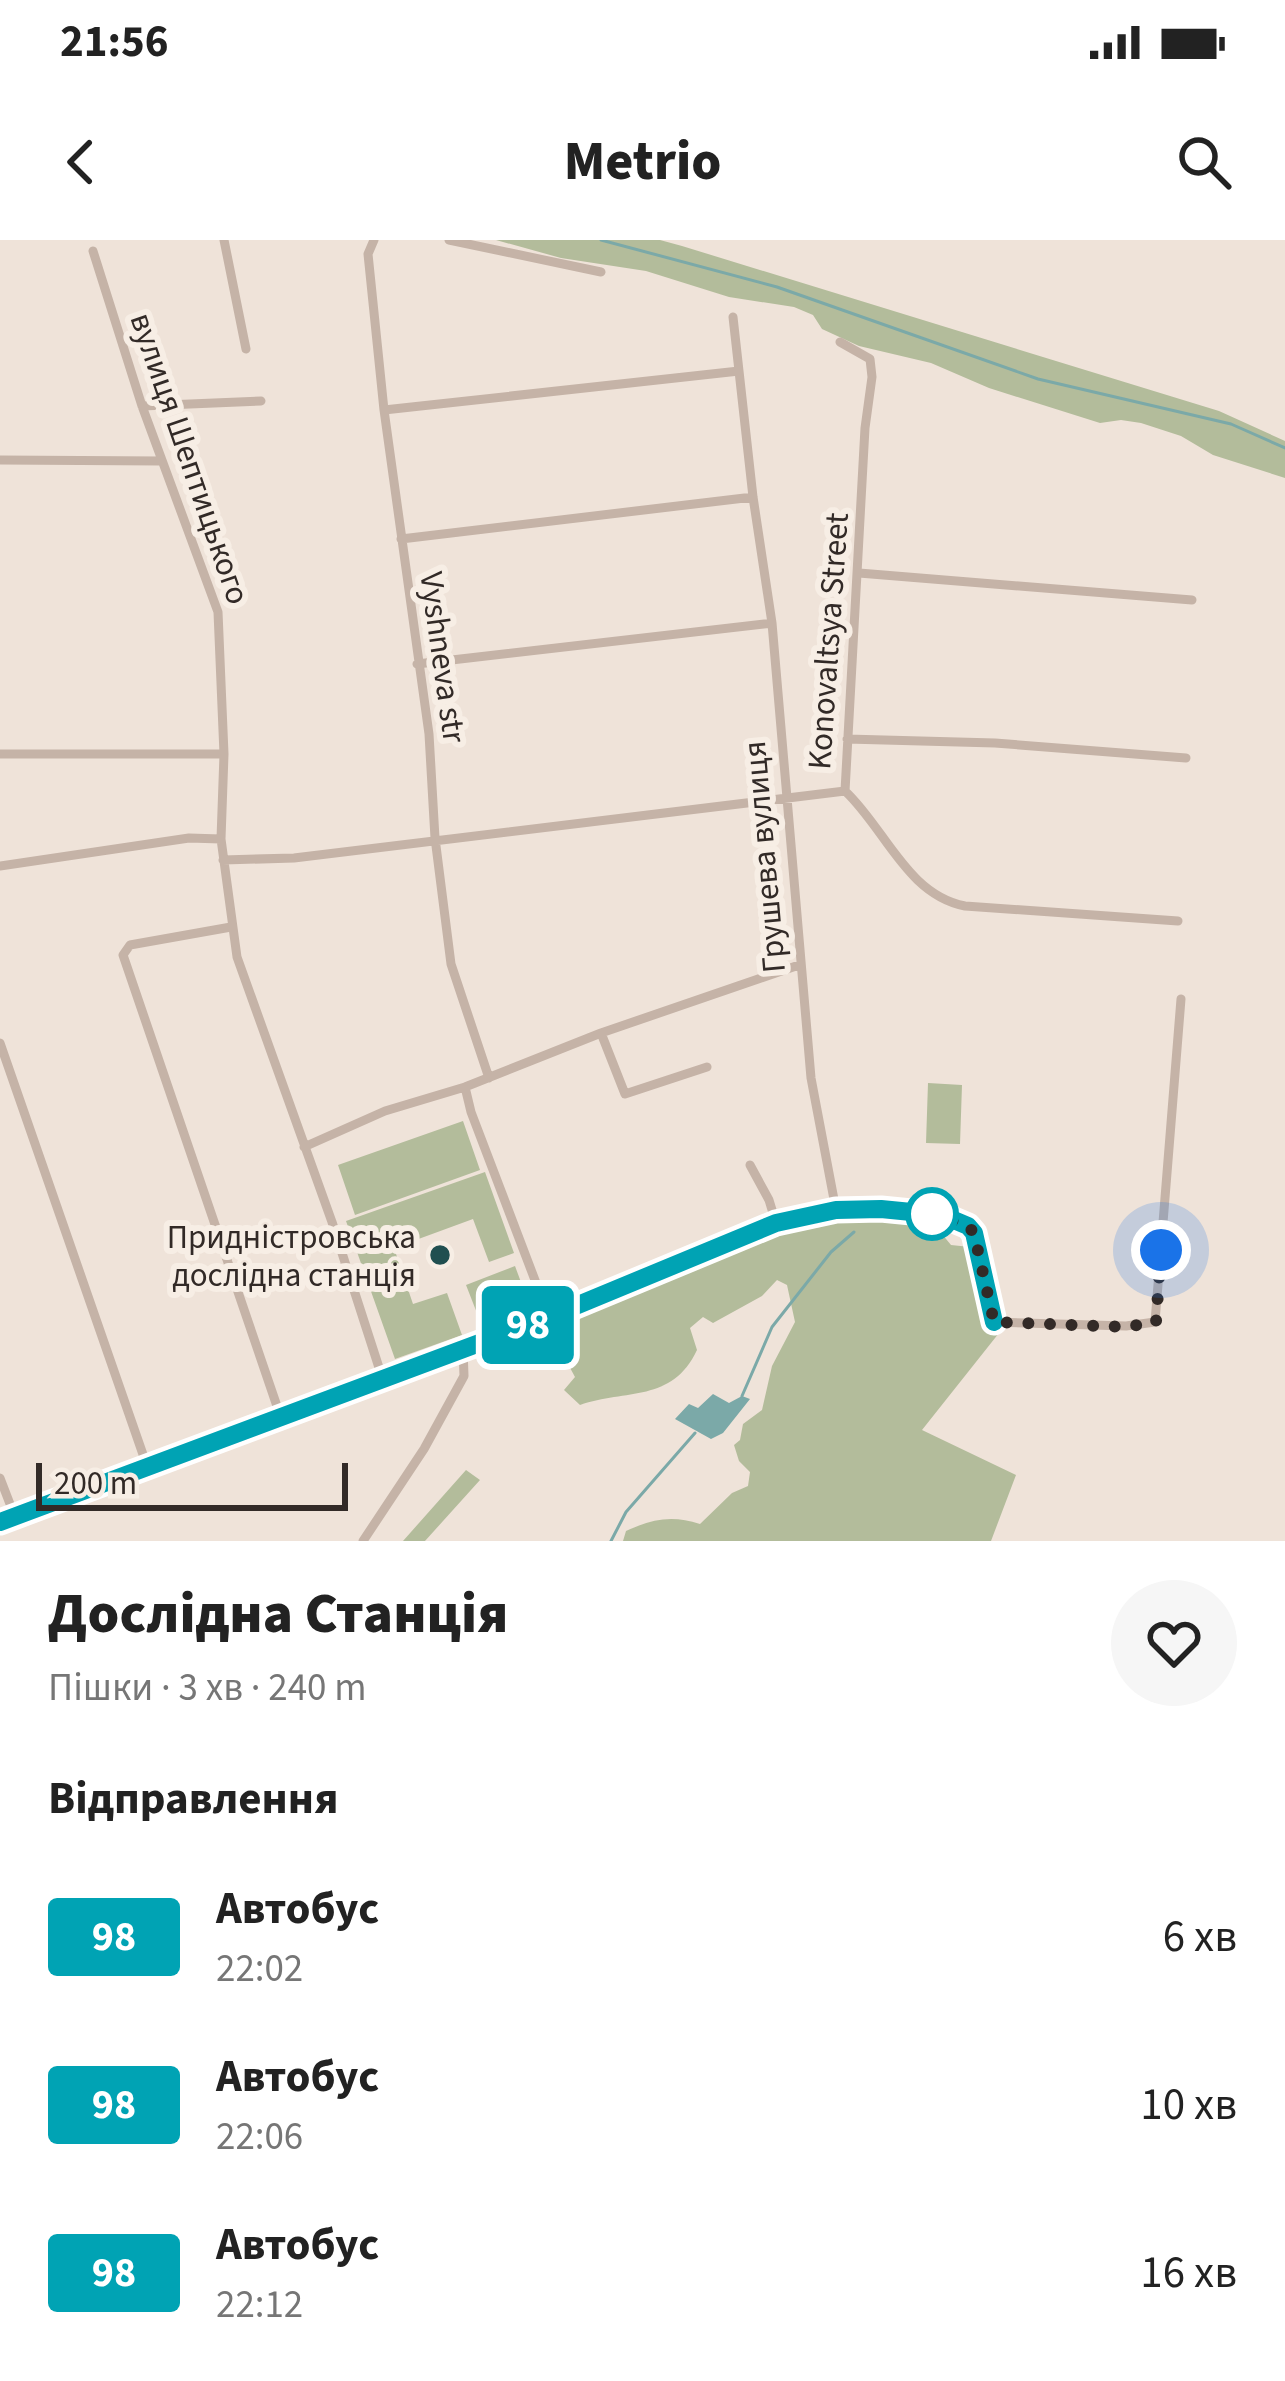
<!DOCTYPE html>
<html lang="uk">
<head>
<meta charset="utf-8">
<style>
	:root { --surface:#fff; --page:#f6f6f6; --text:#222; --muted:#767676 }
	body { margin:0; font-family:"Source Sans 3",sans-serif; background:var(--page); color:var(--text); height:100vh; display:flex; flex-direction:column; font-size:45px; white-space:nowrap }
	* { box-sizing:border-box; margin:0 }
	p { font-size:39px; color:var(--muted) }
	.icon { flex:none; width:66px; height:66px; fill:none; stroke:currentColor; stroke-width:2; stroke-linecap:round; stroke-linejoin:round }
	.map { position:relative; height:1301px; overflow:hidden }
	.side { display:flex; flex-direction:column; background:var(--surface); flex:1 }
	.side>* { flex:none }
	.badge { padding:0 24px; border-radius:9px; font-size:42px; line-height:78px }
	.scale { position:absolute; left:36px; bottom:30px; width:312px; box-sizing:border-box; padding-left:12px; border:6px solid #322a27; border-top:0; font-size:33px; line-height:42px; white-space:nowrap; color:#322a27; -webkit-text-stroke:9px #f7eee5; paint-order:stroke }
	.you { position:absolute; width:60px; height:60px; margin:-30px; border:9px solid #fff; border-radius:50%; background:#1a73e8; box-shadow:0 0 0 18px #1a73e833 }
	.map>.badge { position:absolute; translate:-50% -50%; box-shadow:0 0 0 6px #fff }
	h2 { padding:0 48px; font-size:45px; line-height:108px }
	.round { display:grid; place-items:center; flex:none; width:126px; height:126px; border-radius:63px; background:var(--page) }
	.overview { display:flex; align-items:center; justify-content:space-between; height:204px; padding:0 48px }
	h1 { font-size:57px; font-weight:800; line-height:90px }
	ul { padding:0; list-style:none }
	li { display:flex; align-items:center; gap:36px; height:168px; padding:0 48px }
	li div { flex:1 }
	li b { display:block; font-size:45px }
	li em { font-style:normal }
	li .badge { min-width:132px; font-weight:700; text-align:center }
	.status { display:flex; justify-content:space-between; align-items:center; height:84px; padding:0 60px; background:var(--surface); direction:ltr }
	.status svg { height:33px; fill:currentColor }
	header { display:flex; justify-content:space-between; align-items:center; height:156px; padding:0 48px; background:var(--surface); font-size:54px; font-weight:800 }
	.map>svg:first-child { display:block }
</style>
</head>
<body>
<div class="status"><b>21:56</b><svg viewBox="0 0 49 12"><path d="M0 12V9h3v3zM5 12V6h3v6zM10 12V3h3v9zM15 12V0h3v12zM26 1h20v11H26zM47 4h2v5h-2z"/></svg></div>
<header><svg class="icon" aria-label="back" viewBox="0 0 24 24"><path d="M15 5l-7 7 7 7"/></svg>Metrio<svg class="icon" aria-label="search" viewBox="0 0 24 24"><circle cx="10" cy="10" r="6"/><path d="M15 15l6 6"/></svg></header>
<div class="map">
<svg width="1285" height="1301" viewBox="0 0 1285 1301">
	<rect width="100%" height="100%" fill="#efe3d9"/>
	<path fill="#b3bc9b" d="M496 0H660L682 6 1219 171 1285 201V238L1213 215 1181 196 1141 183 1121 180 1100 183 989 148 931 123 859 106 822 89 813 75 794 67 729 57 646 31 561 18Z
		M928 843 962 845 960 904 926 903Z
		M463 881 480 930 355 975 338 925Z
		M485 932 514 1013 489 1022 473 979 394 1008 413 1064 447 1053 462 1095 395 1119 346 981Z
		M879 975 932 982 951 1005 970 1007 985 1084 999 1093 922 1190 1016 1235 991 1301H623L626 1291C652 1279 672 1275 700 1284L732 1253 748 1246 750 1232 739 1221 734 1205 740 1200 743 1184 762 1170 772 1126 795 1082 787 1045 777 1040 762 1056 713 1083 703 1077 690 1088 697 1110C672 1163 626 1149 580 1165L564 1150 575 1137 549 1089 796 981Z
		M515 1026 532 1072 484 1091 466 1045Z
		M466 1230 480 1240 425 1301H403Z"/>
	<path fill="#7ba9a8" d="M713 1154 729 1163 742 1156 750 1159 723 1193 711 1199 675 1179 689 1164 698 1168Z"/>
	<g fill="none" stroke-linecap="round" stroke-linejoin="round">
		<path stroke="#7ba9a8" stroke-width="3" d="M601 0 777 47 1038 139 1231 184 1285 208
			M742 1156 772 1087 831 1012 854 992
			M611 1301 626 1272 695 1193"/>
		<path stroke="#c5b3a7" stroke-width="9" d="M224 0 246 109
			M374 0 368 14 384 170 429 494 435 598 451 724 489 838
			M449 0 601 32
			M93 11 142 166 218 372 224 514 221 599 237 717 332 982 383 1140
			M733 77 753 257 772 383 811 838 836 970
			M840 102 870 119 872 137 865 188 845 551
			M142 166 261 161
			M384 170 739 131
			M0 220 161 221
			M401 299 753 257
			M859 333 1192 360
			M417 424 772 383
			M847 499 995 503 1186 518
			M0 514H224
			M845 551C885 588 907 655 965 666L1178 681
			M223 620 294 618 845 551
			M0 626 189 598 221 599
			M231 687 130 705 123 715 280 1175
			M601 793 625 854 707 827
			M0 803 147 1226
			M465 847 471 872 549 1077
			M304 907 385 871 465 847 601 793 799 725
			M750 925 769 960 776 983
			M0 1238 15 1277
			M0 1282 549 1077 776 983 836 970 881 969 942 975 968 986 974 993 994 1082 1126 1086 1155 1082 1181 759
			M363 1301 424 1209 464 1136 463 1109"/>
	</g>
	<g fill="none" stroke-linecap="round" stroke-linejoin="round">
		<defs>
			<path id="line" d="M0 1282 549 1077 776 983 836 970 881 969 942 975 968 986 974 993 994 1082"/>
		</defs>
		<use href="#line" stroke="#fff" stroke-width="27"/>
		<use href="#line" stroke="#00a3b4" stroke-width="18"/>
		<path stroke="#322a27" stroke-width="12" stroke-dasharray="0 21.6" d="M932 974 968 986 974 993 994 1082 1126 1087 1156 1082 1161 1010"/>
	</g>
	<circle fill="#fff" stroke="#00a3b4" stroke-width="6" cx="932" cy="974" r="24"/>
	<circle fill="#204f50" stroke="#f7eee5" stroke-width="4.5" cx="440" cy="1015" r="12"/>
	<g text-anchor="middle" stroke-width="12" stroke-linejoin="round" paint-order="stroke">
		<g font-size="33" fill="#322a27" stroke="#f7eee5">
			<text transform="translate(191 218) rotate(71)" y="12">вулиця Шептицького</text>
			<text transform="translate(827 401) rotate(-86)" y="12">Konovaltsya Street</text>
			<text transform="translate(444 417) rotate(82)" y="12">Vyshneva str</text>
			<text transform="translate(763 617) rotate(-95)" y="12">Грушева вулиця</text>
		</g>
		<g font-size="33" fill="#322a27" stroke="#f7eee5" text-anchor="end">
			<text x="416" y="1008">Придністровська<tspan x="416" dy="38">дослідна станція</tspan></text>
		</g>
	</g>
</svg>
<div class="scale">200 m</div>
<div class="you" style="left:1161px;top:1010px"></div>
<b class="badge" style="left:528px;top:1085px;background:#00a3b4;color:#fff">98</b>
</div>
<section class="side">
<div class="overview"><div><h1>Дослідна Станція</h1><p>Пішки · 3 хв · 240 m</p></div><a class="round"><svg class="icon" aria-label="heart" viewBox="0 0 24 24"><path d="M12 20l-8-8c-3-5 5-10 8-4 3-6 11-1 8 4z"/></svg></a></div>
<h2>Відправлення</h2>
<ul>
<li><span class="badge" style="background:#00a3b4;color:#fff">98</span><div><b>Автобус</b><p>22:02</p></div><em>6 хв</em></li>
<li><span class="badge" style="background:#00a3b4;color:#fff">98</span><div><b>Автобус</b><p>22:06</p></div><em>10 хв</em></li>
<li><span class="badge" style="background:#00a3b4;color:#fff">98</span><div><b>Автобус</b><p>22:12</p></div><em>16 хв</em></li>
</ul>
</section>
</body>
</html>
